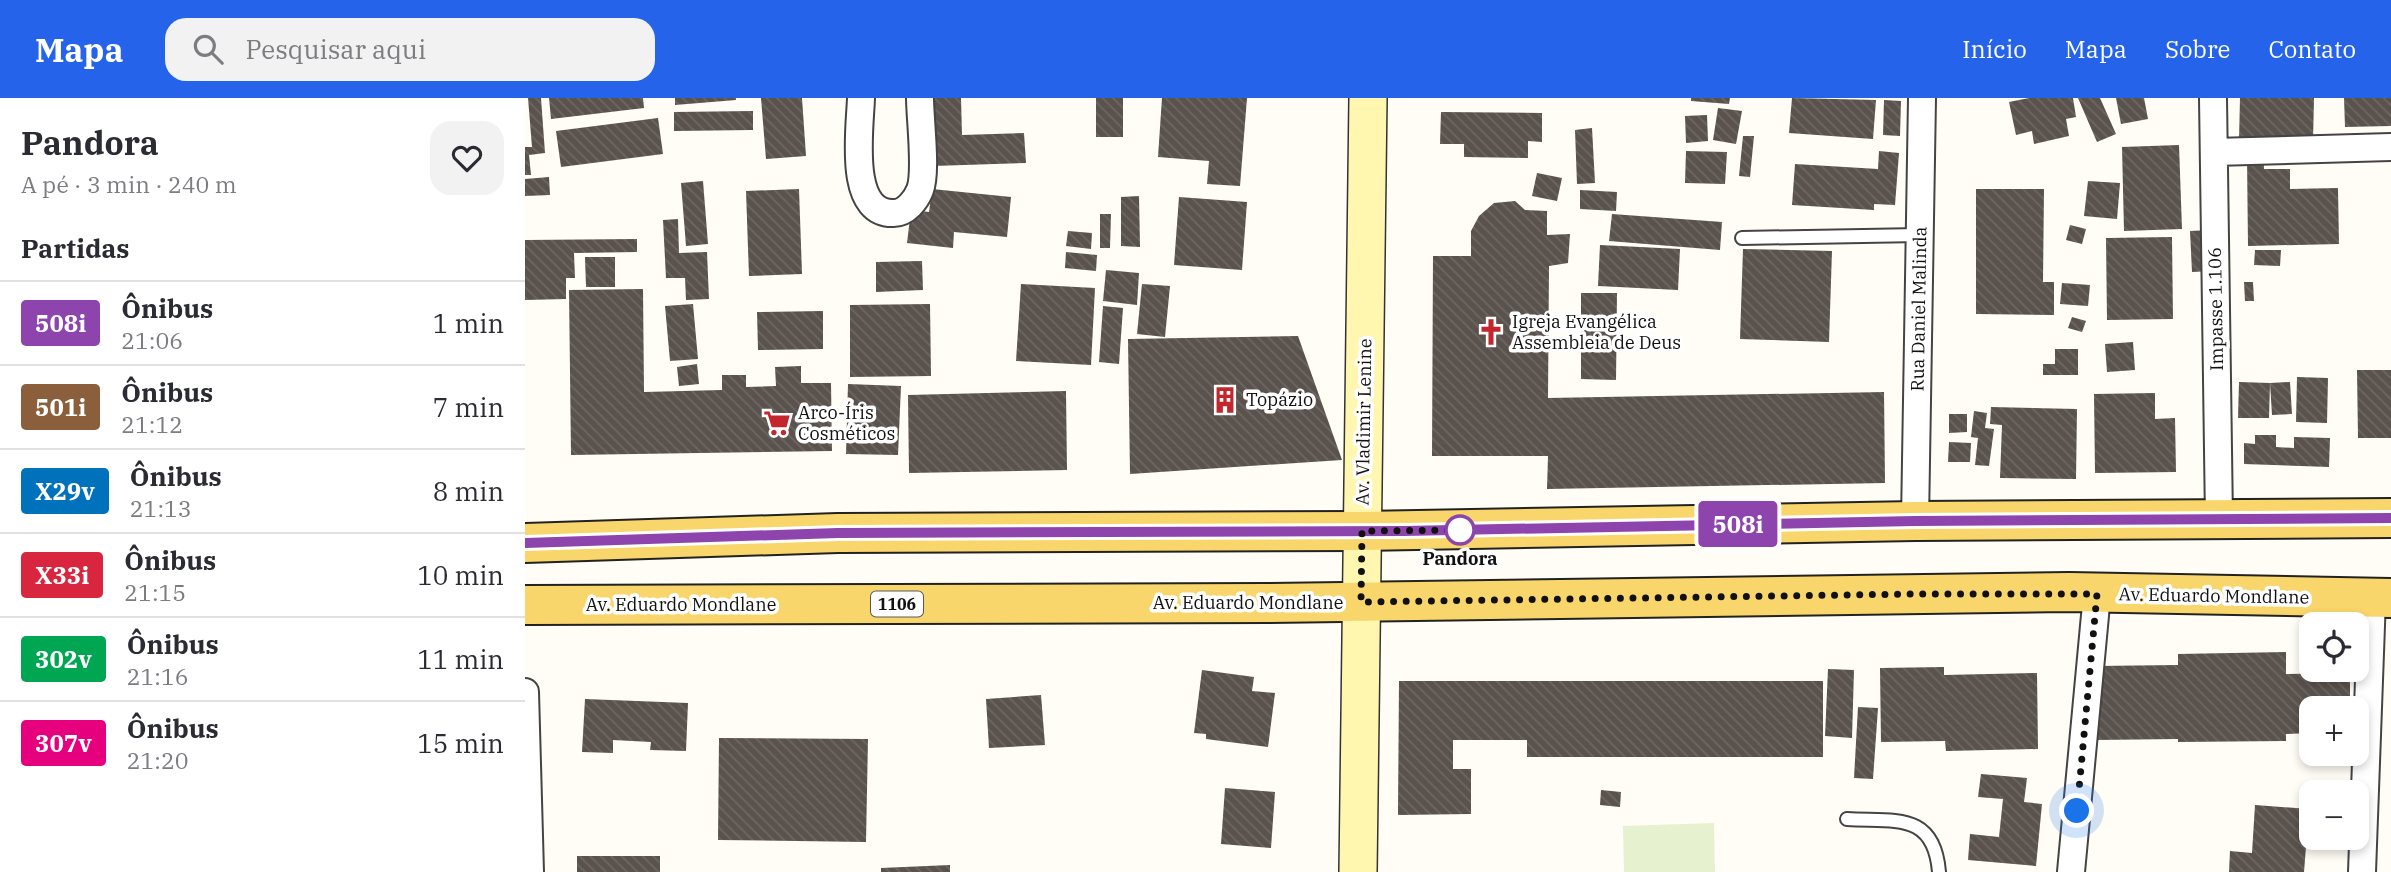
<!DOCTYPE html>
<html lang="pt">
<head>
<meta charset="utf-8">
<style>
	:root { --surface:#fff; --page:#f2f2f3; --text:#2b2b33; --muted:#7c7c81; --line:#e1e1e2; --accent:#2563eb }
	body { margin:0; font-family:"IBM Plex Serif",serif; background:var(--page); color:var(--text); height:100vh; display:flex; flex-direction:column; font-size:26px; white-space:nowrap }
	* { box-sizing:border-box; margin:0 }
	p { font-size:23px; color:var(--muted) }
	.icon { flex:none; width:38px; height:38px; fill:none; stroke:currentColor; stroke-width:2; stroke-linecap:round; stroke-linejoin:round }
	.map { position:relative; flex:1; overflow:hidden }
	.side { display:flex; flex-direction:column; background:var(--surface); width:525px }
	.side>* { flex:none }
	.badge { padding:0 14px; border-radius:5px; font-size:24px; line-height:46px }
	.controls { position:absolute; left:1774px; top:514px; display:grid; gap:14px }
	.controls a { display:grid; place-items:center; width:70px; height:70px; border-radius:14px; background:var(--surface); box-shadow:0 4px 10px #0003; font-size:35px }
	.you { position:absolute; width:35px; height:35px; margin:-18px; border:5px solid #fff; border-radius:50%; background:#1a73e8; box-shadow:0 0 0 10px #1a73e833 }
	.map>.badge { position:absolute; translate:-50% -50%; box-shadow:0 0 0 4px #fff }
	h2 { padding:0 21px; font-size:26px; line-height:63px }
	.round { display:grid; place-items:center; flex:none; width:74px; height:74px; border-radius:21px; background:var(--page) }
	.overview { display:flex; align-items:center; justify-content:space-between; height:119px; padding:0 21px }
	h1 { font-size:33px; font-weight:700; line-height:52px }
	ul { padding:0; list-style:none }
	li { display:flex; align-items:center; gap:21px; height:84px; padding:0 21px; border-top:2px solid var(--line) }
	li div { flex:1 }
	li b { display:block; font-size:26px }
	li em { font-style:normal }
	li .badge { min-width:77px; font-weight:700; text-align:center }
	header { display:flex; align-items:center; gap:42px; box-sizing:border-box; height:98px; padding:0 35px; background:var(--accent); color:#fff }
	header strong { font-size:33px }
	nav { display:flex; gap:38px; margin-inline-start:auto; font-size:24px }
	.search { width:490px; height:63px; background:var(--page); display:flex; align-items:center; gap:18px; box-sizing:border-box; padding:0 24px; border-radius:21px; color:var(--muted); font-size:26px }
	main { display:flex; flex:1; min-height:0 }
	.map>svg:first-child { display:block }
</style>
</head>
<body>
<header>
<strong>Mapa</strong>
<div class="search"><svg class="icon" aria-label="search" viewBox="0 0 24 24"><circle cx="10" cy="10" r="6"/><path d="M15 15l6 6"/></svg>Pesquisar aqui</div>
<nav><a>Início</a><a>Mapa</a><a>Sobre</a><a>Contato</a></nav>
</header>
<main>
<section class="side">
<div class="overview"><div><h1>Pandora</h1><p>A pé · 3 min · 240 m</p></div><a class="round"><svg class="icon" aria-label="heart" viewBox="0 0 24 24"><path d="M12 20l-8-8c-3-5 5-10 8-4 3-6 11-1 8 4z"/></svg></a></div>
<h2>Partidas</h2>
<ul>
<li><span class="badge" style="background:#8e44ad;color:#fff">508i</span><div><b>Ônibus</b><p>21:06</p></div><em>1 min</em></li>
<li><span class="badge" style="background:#8b5e3c;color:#fff">501i</span><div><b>Ônibus</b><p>21:12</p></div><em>7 min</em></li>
<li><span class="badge" style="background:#0072bc;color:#fff">X29v</span><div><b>Ônibus</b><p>21:13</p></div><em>8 min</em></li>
<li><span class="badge" style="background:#d7263d;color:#fff">X33i</span><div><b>Ônibus</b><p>21:15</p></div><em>10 min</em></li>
<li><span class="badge" style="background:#00a651;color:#fff">302v</span><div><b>Ônibus</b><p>21:16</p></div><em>11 min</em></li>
<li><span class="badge" style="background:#e6007e;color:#fff">307v</span><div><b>Ônibus</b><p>21:20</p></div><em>15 min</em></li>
</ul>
</section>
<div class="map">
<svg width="1866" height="774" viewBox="0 0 1866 774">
	<defs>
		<pattern id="building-back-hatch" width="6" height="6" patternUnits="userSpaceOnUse" patternTransform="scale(1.75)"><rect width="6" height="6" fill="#5a524d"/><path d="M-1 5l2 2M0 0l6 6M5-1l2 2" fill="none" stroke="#6d6662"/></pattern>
	</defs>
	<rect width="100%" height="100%" fill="#fffdf5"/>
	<path fill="#e6f2cf" d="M1189 725 1190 774H1099L1098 728Z"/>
	<path fill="url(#building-back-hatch)" d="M3 0H16L20 55 4 57 6 77H0V49H7Z
		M24 0H118L119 10 26 21Z
		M150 0H211V2L150 7Z
		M236 0H277L281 58 241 61Z
		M405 0H436L437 37 499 35 501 65 408 68Z
		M571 0H598V39H571Z
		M637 0H722L715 88 682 86 684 63 633 59Z
		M1166 0H1205L1204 6 1166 3Z
		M1267 0 1351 2 1348 41 1264 35Z
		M1504 0H1548L1551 19 1541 21 1544 38 1509 46 1507 33 1491 37 1484 4Z
		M1553 0H1575L1591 36 1572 44Z
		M1591 0H1619L1623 21 1596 26Z
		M1715 0H1789L1788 43 1714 42Z
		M1819 0H1866V28L1820 29Z
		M1359 2 1376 3 1375 38 1358 37Z
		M1193 10 1217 13 1211 46 1188 42Z
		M228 13V32L149 33V14Z
		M916 14 1017 15V44L1003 43V60L939 59V46H915Z
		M1182 17 1183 43 1161 45 1160 18Z
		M133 20 138 56 36 69 31 33Z
		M1067 30 1070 85 1052 86 1050 32Z
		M1218 38H1229L1225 79 1214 78Z
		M1654 47 1657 131 1599 133 1597 49Z
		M1161 53 1202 54 1200 86 1160 85Z
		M1354 53 1374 55 1370 107 1349 106V112L1267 107 1270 66 1353 71Z
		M1739 58V71H1765V91L1813 90 1814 146 1723 148 1722 59Z
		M1012 75 1037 80 1032 103 1007 98Z
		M24 79 25 97 0 98V81Z
		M178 83 183 146 161 148 156 85Z
		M1563 83 1595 85 1592 121 1559 118Z
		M274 91 277 176 224 178 221 93Z
		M407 91 486 99 482 139 429 134 428 150 382 145 386 112 404 114Z
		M1451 91H1519L1518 184H1529V217L1451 216Z
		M1055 92 1092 94 1091 113 1055 111Z
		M614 98 615 149 596 148V99Z
		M654 99 722 104 717 172 649 167Z
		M990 103 1000 112 1022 113V137L1045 136 1043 165 1024 168 1023 300 1359 294 1360 385 1022 391 1023 358H907L908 158H946V133L954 118 969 105Z
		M575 116H586L585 150H575Z
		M1087 116 1197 124 1195 152 1084 143Z
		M153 121 154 155 182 154 184 201 161 202 160 180H141L138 122Z
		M1545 127 1561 131 1557 146 1541 142Z
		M1686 132 1688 173 1667 174 1665 133Z
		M543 133 567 135 566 151 541 148Z
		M1647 139 1648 221 1582 222 1581 140Z
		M112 141V154L49 155 50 180H41V201L0 202V142Z
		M1075 147 1155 151 1153 192 1073 188Z
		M1218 151 1307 153 1304 244 1215 241Z
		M1730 152H1756L1755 168 1729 167Z
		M541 154 572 157 571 173 540 170Z
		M60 159H90V189H61Z
		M397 163 398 192 351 194V164Z
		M581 172 614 175 612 207 578 203Z
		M1719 184H1728L1729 203H1720Z
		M1537 185 1565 187 1563 208 1535 206Z
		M496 186 570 190 566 267 491 263Z
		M617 186 645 188 640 239 612 236Z
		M118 191 119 294 197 292V277H221V289L251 288 250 269 276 268V285H306L307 353 46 357 44 192Z
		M1056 195H1092L1091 282 1056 281Z
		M168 206 173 261 145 263 140 208Z
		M405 206 406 278 325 279V207Z
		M578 208 598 210 594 266 574 264Z
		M298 213V251L233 252 232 214Z
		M1547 219 1561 223 1557 234 1543 230Z
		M773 238 817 362 605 376 603 241Z
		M1608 244 1610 272 1582 274 1580 246Z
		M1530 251H1553V277H1518V266H1530Z
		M172 266 174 286 154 288 152 269Z
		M1832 272H1866V340H1833Z
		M1772 279 1803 280 1802 325 1771 324Z
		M1714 284 1745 285 1744 320H1713Z
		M1765 284 1767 316 1747 317 1745 285Z
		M323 286 376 288 373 357 321 356Z
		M541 293 542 372 384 375 383 297Z
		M1630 295V321L1650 320 1651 374 1570 375 1569 296Z
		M1466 309 1552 311 1551 381 1475 380 1477 327 1465 326Z
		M1449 313 1462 315 1460 330 1469 331 1464 368 1450 367 1453 340 1446 339Z
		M1424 316H1442V334L1424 335Z
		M1730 337H1751V349L1769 350V339L1805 340 1804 369 1719 366V345L1730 346Z
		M1424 344 1446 345 1445 364H1423Z
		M1761 554V576L1825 575V611H1787V635L1761 636V643L1653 644V641L1571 642 1570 568 1653 567V556Z
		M1419 569V577L1512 575 1513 651 1421 653 1420 643 1356 644 1355 570Z
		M1303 571 1329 572 1327 640 1300 638Z
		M677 572 729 579 727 593 750 595 743 649 681 641V636L669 635Z
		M874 583H1298V659H1002V642H928V671H946V716L873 717Z
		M516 597 520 647 464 650 461 601Z
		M60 601 163 605 161 653 125 652 126 644 88 642V655L57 654Z
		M1333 609 1353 610 1348 681 1329 680Z
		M194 640 343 641 341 744 193 742Z
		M1456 676 1502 680 1499 704 1517 706 1511 768 1443 762 1445 736 1474 739 1478 701 1453 699Z
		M700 690 750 694 746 750 696 746Z
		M1076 692 1096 694 1095 709 1075 707Z
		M1730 707 1784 711 1779 774H1704L1705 753 1727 755Z
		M52 758H135V774H52Z
		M425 767V774H356V770Z"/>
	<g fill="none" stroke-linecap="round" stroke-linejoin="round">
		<defs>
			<path id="service" d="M1217 140 1395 137
				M1322 721C1369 724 1409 713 1414 774"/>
			<path id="minor" d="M336 0C335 31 322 117 369 115 381 115 391 102 395 92 402 74 395 21 395 0
				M1688 0 1694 422
				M1689 54 1866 49
				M1390 423 1397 0
				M0 594 5 774
				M1546 774 1572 496
				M1837 774 1847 500"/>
			<path id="secondary" d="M833 774 843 0"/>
			<path id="primary" d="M0 445 313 435 837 433 1390 423 1866 420
				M0 507 744 505 1544 494 1866 500"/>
		</defs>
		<use href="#service" stroke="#444" stroke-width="16"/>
		<use href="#minor" stroke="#444" stroke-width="30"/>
		<use href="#secondary" stroke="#333" stroke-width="40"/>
		<use href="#primary" stroke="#222" stroke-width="42"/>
		<use href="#service" stroke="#fff" stroke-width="12"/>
		<use href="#minor" stroke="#fff" stroke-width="26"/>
		<use href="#secondary" stroke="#fff6b0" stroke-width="37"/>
		<use href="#primary" stroke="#f9d66b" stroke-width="38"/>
	</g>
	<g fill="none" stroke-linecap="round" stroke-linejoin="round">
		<defs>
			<path id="line" d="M0 445 313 435 879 433 1390 423 1866 420"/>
		</defs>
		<use href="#line" stroke="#fff" stroke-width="16"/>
		<use href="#line" stroke="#8e44ad" stroke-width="10"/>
		<path stroke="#111" stroke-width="7" stroke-dasharray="0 12.6" d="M935 432 837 433 836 504 1390 496H1572L1552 713"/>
	</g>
	<defs>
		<symbol id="church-bare" viewBox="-9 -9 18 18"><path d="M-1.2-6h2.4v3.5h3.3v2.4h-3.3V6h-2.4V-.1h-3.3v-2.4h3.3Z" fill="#c4262e" stroke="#fff" stroke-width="2.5" paint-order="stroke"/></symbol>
		<symbol id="building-bare" viewBox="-9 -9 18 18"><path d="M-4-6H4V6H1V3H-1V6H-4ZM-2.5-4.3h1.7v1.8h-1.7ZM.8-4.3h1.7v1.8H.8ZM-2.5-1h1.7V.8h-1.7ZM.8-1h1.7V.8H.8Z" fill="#c4262e" stroke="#fff" stroke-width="2.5" paint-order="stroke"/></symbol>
		<symbol id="supermarket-bare" viewBox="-9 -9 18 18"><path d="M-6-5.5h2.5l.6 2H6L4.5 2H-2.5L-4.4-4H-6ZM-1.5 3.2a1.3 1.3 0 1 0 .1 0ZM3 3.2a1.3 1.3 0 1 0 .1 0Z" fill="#c4262e" stroke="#fff" stroke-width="2.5" paint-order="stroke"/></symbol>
	</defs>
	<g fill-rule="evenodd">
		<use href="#church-bare" x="947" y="215" width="38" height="38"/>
		<use href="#building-bare" x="681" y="283" width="38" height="38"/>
		<use href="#supermarket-bare" x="233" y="306" width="38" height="38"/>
	</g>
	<circle fill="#fff" stroke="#8e44ad" stroke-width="3.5" cx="935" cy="432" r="14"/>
	<g text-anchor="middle" stroke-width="7" stroke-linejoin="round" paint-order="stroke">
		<rect fill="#fff" stroke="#585858" stroke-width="2" x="346" y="493.5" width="52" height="25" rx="5"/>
		<g font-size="16" font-weight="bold" fill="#111">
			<text x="372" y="512">1106</text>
		</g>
		<g font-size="18" fill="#111" stroke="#fff">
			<text transform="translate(1394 211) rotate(-89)" y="6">Rua Daniel Malinda</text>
			<text transform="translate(1691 211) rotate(-91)" y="6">Impasse 1.106</text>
			<text transform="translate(839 324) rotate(-89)" y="6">Av. Vladimir Lenine</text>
			<text transform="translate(1689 498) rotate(1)" y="6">Av. Eduardo Mondlane</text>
			<text x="723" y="511">Av. Eduardo Mondlane</text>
			<text x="156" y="513">Av. Eduardo Mondlane</text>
		</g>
		<g font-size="18" fill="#111" stroke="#fff" text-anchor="start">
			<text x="987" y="230">Igreja Evangélica<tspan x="987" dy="21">Assembleia de Deus</tspan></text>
			<text x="721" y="308">Topázio</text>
			<text x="273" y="321">Arco-Íris<tspan x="273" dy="21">Cosméticos</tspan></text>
		</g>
		<g font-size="18" font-weight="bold" fill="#111" stroke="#fff">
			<text x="935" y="467">Pandora</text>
		</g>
	</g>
</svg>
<div class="controls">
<a><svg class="icon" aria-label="locate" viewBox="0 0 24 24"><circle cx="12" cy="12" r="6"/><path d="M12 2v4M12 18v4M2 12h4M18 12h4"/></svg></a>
<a>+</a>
<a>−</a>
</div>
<div class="you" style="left:1552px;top:713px"></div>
<b class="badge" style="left:1213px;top:426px;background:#8e44ad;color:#fff">508i</b>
</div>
</main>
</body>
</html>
